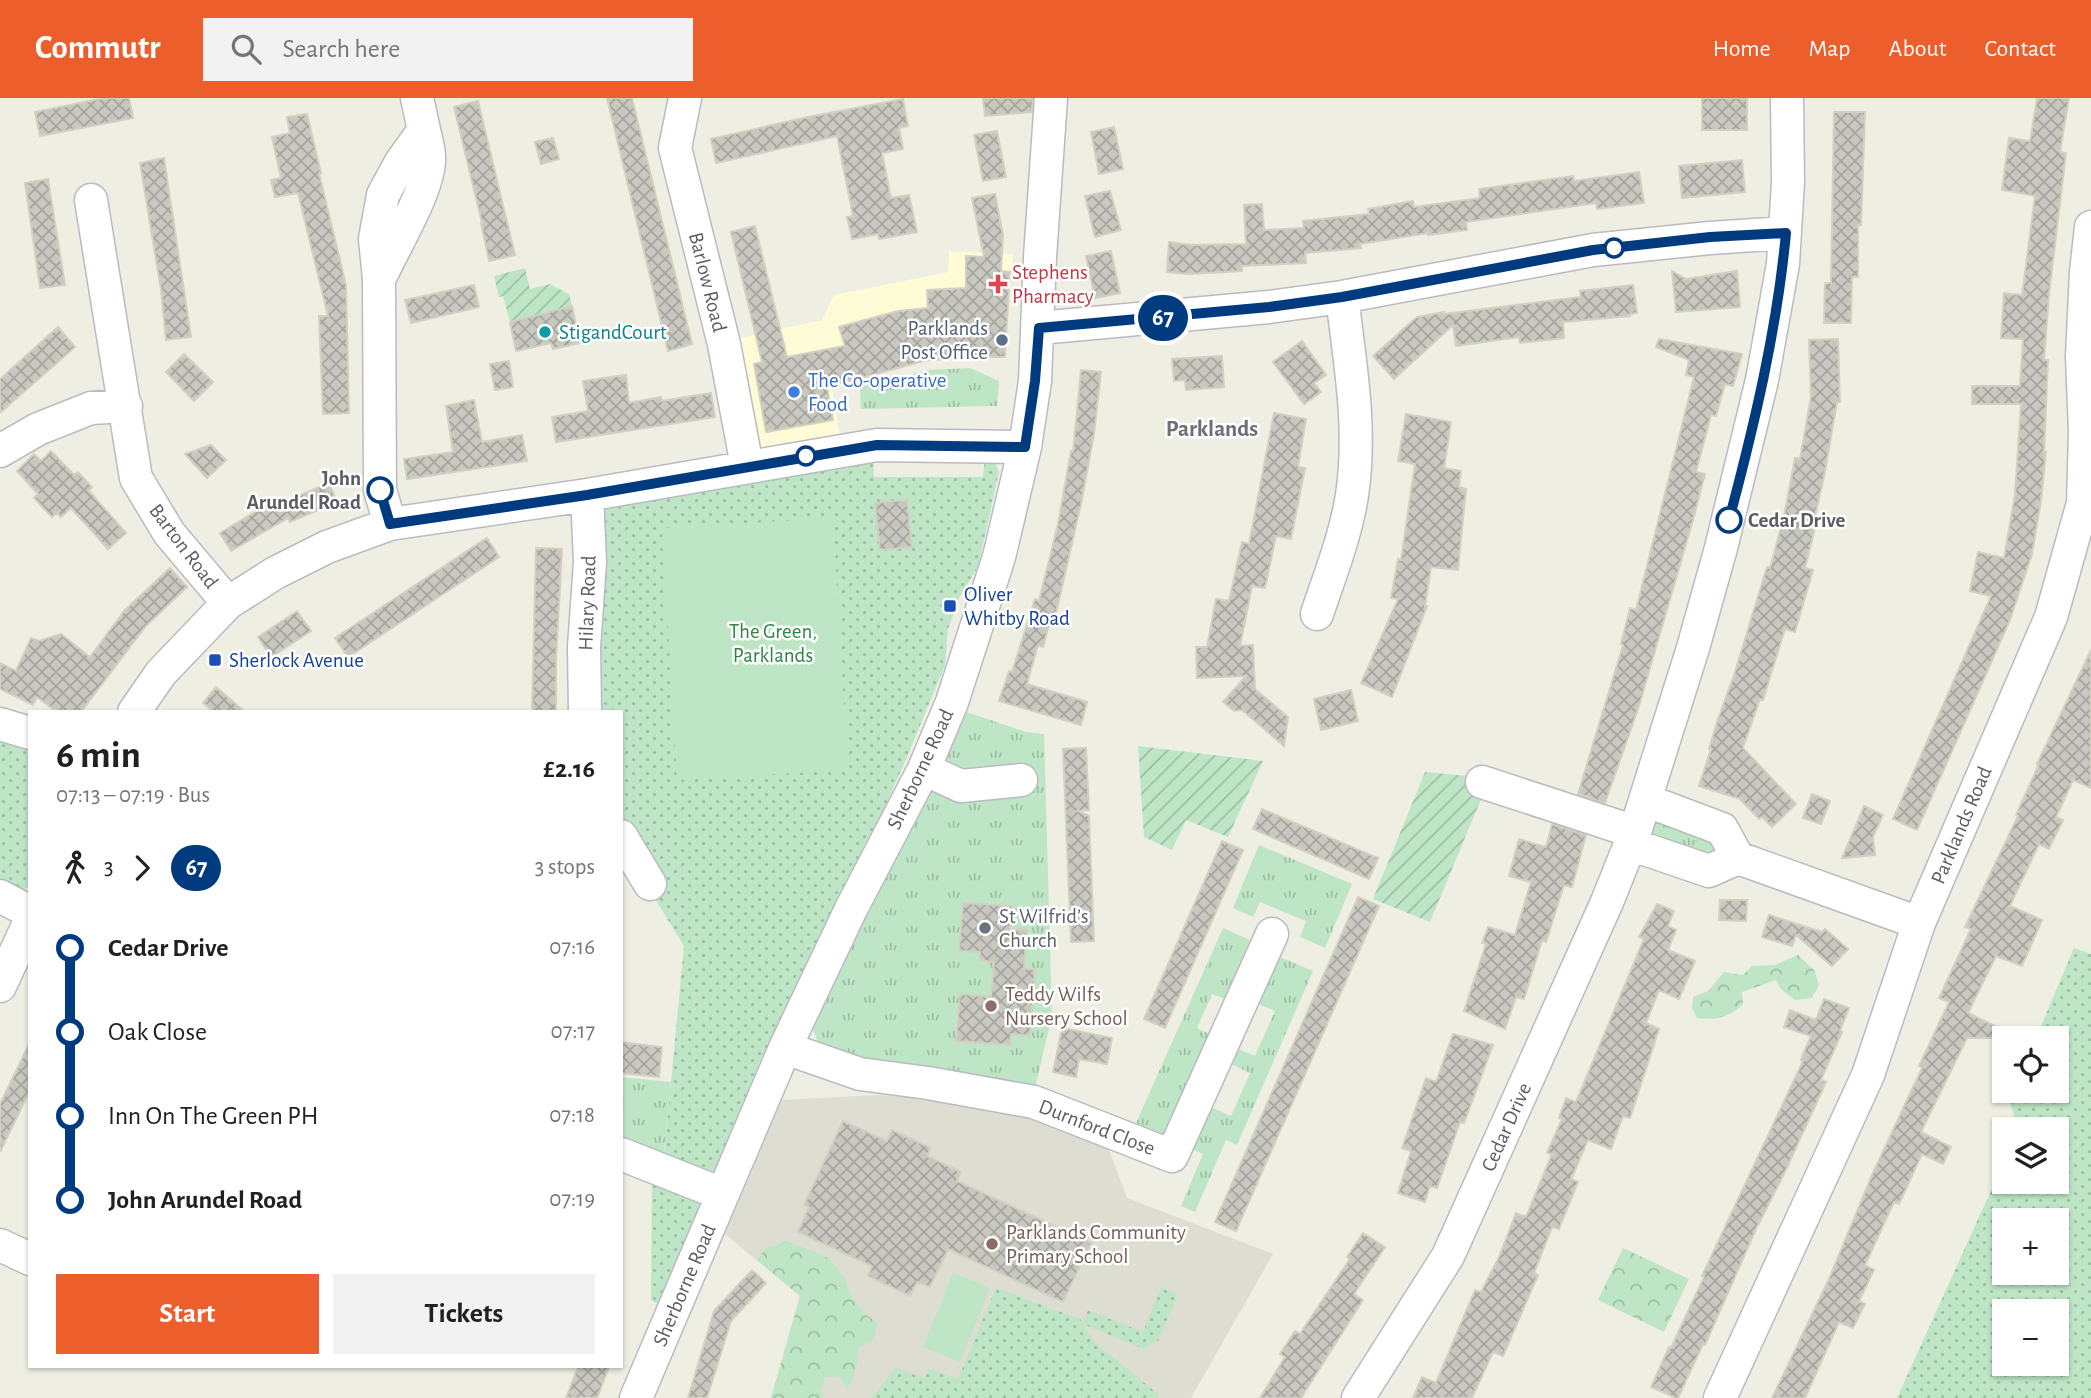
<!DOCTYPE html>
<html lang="en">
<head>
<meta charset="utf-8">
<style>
	:root { --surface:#fff; --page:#f2f2f2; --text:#202124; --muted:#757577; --accent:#ec5e2b }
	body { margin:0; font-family:"Alegreya Sans",sans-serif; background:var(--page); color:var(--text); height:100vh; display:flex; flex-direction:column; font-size:26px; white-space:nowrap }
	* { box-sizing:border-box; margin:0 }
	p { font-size:23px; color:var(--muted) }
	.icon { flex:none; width:38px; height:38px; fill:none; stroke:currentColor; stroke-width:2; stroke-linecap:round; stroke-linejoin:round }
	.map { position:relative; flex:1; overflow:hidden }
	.drawer { position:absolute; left:28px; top:612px; width:595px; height:658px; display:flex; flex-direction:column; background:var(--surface); border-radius:0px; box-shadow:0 2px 5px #0004 }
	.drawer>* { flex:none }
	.badge { padding:0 14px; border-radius:23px; font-size:24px; line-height:46px }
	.controls { position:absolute; left:1992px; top:928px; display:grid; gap:14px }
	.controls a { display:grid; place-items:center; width:77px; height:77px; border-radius:0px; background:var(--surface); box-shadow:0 2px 5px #0004; font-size:35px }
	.map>.badge { position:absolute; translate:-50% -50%; box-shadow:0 0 0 4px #fff }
	.legs { display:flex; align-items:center; gap:10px; height:77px; padding:0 28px; font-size:23px }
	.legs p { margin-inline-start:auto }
	.headline { display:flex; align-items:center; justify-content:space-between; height:119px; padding:0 28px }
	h1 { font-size:38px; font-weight:700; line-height:52px }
	.primary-button { display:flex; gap:14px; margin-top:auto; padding:14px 28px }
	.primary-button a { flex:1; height:80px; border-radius:0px; background:var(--accent); color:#fff; font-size:28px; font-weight:700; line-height:80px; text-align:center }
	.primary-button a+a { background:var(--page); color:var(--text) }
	ul { padding:0 28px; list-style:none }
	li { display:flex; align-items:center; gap:24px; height:84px; font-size:26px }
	li i { display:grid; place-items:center; width:10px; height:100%; margin:0 9px; background:currentColor }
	li i::after { content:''; width:18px; height:18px; margin:-9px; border:5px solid; border-radius:50%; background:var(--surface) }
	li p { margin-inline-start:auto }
	li:first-child i { background:linear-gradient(#0000 50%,currentColor 0) }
	li:last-child i { background:linear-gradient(currentColor 50%,#0000 0) }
	header { display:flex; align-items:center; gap:42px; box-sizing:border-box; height:98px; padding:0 35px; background:var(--accent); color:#fff }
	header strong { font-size:33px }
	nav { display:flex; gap:38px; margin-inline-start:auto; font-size:24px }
	.search { width:490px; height:63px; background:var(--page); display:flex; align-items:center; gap:18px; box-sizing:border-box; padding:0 24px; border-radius:0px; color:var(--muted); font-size:26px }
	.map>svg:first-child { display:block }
</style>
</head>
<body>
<header>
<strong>Commutr</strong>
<div class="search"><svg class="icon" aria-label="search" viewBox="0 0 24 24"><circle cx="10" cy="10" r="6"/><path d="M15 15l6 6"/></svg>Search here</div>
<nav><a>Home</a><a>Map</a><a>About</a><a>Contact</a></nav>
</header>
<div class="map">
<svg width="2091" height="1300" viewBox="0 0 2091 1300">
	<defs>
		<pattern id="grass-tufts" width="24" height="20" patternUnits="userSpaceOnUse" patternTransform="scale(1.75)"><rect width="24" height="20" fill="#bee6c6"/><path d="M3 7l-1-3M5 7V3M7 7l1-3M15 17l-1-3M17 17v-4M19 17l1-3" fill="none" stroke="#9dbea4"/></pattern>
		<pattern id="forest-crowns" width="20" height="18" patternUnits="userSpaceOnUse" patternTransform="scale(1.75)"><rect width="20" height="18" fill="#bee6c6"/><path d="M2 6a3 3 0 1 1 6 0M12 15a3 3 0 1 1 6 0" fill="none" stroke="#9dbea4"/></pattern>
		<pattern id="park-dots" width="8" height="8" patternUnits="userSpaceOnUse" patternTransform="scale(1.75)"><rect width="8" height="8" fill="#bee6c6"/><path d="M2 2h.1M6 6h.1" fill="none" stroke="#9dbea4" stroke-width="1.8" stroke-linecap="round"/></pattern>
		<pattern id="garden-furrows" width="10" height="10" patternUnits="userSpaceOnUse" patternTransform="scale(1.75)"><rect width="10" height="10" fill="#bee6c6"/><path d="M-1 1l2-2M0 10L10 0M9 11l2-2" fill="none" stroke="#9dbea4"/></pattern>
		<pattern id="building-cross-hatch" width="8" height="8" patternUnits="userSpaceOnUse" patternTransform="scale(1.75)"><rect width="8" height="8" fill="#c9c8c0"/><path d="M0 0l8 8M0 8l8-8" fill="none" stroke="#a6a6a0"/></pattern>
	</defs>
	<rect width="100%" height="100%" fill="#eeeee3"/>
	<path fill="#fefcd7" d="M949 153 1013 156 1006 260H965L926 264 881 274 832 291 841 345 757 360 735 241 822 222 834 197 948 174Z"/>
	<path fill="#deddd1" d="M877 997 977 1004 1066 1026 1109 1052 1127 1100 1273 1156 1191 1300H771L800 1198 725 1136 782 1002Z"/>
	<path fill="url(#grass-tufts)" d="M970 270 999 283 997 308 861 311 860 289 928 272Z
		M963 613 1026 634 1044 636 1052 918 1035 990 841 958 820 948 811 928Z
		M1654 713 1718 736 1730 756 1708 766 1644 743Z
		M1259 747 1352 786 1325 850 1300 839 1306 823 1260 804 1253 819 1233 810Z
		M1223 830 1261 847 1235 905 1212 896 1197 930 1218 940 1173 1041 1136 1025Z
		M1275 857 1313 873 1237 1047 1226 1042 1195 1114 1181 1108 1203 1056 1187 1049 1206 1007 1231 1018 1250 975 1225 963 1231 948 1255 958 1275 913 1254 904Z
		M621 979 671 984 664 1055 621 1038Z"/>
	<path fill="url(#forest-crowns)" d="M1798 857 1814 872 1819 887 1812 900 1795 902 1780 890 1776 882 1742 894 1743 906C1730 919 1715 923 1697 920L1692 910 1693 899 1708 893 1724 874 1743 877 1752 868 1775 867Z
		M787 1143 829 1160 845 1180 850 1196 864 1215 877 1225 874 1242 859 1249C858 1265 856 1279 846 1292L842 1279H826L821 1291 823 1300H771L800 1198 757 1162 765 1151Z
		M1623 1150 1689 1181 1664 1234 1598 1202Z"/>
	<path fill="url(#park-dots)" fill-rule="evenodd" d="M873 359 874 379H983L985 359 993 361 999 374 978 469 959 500 948 531 945 567 908 657 662 1208 651 1202 652 1075 662 1079 684 848 652 796 664 784 621 715V614H596L597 406Z
		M0 644 30 653V789L16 794 0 787Z
		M2074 850 2091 856V1300H1897L2004 1064V1083H2056V1031H2018L2009 1001 2013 992H2056V940H2036ZM2004 1122H2056V1174H2004ZM2004 1213H2056V1265H2004Z
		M1161 1189 1178 1197 1159 1242 1143 1251 1083 1226 1094 1244 1158 1296 1157 1300H872L896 1269 924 1281 929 1271 958 1281 996 1190 1080 1221 1083 1225 1088 1212 1143 1234Z"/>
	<path fill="url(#garden-furrows)" d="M525 170 530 191 550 186 569 196 572 208 510 224 503 198 499 199 494 178Z
		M1138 648 1263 663 1228 739 1186 722 1172 752 1144 739Z
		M1425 674 1468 678 1466 687 1484 694 1430 824 1373 801Z"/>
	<path fill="#bee6c6" d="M833 420 848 672 677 682 662 430Z
		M953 1175 990 1190 960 1264 923 1249Z"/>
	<path fill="url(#building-cross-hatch)" stroke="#d3d0c1" stroke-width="2" d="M104 0H129L133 20 40 38 35 14Z
		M607 0H632L692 246 668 253Z
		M983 0H1033L1032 14 985 18Z
		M1702 0H1747V32H1702Z
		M2037 0H2069L2060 54 2066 55 2049 196 2044 262H2048L2044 354H2046L2041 402 2032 456 2010 522 1917 732 1893 721 1991 498 1970 493 1978 454 2004 460 2015 396 2021 306H1972V288H2020L2023 241 2001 240 2004 195 2022 197 2035 98 2002 92 2009 40 2030 43Z
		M903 1 908 28 899 30 903 51 882 55 891 100 909 97 917 134 879 141 878 136 852 141 847 119 853 118 837 38 716 65 711 41 803 20Z
		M478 3 515 157 489 163 481 125H482L454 9Z
		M1834 14H1865L1861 127H1858V179H1852L1851 225H1824L1825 185H1831Z
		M307 16 321 75H319L346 187 349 315 323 316 319 218H328L298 95 275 99 271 82 281 80 272 39 290 35 287 19Z
		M1114 29 1123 71 1099 76 1091 34Z
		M997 33 1006 79 983 83 974 37Z
		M553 40 559 61 541 66 535 44Z
		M164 60 191 239 166 242 161 192 140 65Z
		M1742 62 1745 94 1682 100 1679 68Z
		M1639 74 1644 105 1597 111 1596 105 1466 124 1467 132 1428 137V135L1360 146 1361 150 1305 155 1306 165 1242 168V173L1189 176 1167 174 1169 144 1191 147 1246 146 1244 107 1262 106 1264 132 1304 130 1303 123 1369 116 1368 111 1413 103 1414 109 1480 100 1479 91 1573 78 1574 83Z
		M48 81 65 187 40 190 25 85Z
		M1110 93 1121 132 1095 139 1085 98Z
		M995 96 1003 137 1001 173 1010 174 1005 259H967L924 263 827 289 833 322 766 334 754 266 762 264 731 134 755 128 787 259 845 248 839 229 898 213 928 210 927 192 966 190V158L984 159 972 100Z
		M1111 153 1120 195 1095 200 1086 158Z
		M1672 173 1686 181 1737 173 1740 209 1676 214Z
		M474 187 479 209 411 225 405 202Z
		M1633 187 1637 215 1630 216V218L1563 224 1564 240 1520 245 1519 239 1456 248 1453 227 1394 281 1373 258 1417 219 1444 214V216L1581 199 1580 193Z
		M572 208 580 245 553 251 551 245 516 253 510 224Z
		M58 229 75 249 0 315V281Z
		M1659 241 1742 256 1733 288 1725 286 1716 318 1711 317 1696 374 1705 376 1693 422 1639 608 1605 705 1578 696 1623 547 1621 546 1630 510 1636 512 1694 279 1686 277 1689 262 1656 249Z
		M1838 241 1840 304H1837L1824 379 1814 422H1817L1805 470 1813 472 1795 534 1785 531 1763 602 1760 601 1743 650 1796 706 1772 729 1762 719 1759 721 1740 701 1699 688 1711 651H1709L1717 624 1734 577 1767 469 1770 470 1784 418 1795 360 1800 361 1811 299 1809 242Z
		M1302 243 1326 277 1314 285 1321 294 1304 306 1273 264Z
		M184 256 213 284 194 303 166 274Z
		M1222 258 1224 289 1186 292 1185 282 1174 283 1172 261Z
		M509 263 513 289 495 292 490 266Z
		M1081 272 1101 274 1094 336 1081 406 1054 524 1050 523 1043 549 1038 547 1027 586 1087 604 1081 627 999 603 1009 573 1012 574 1035 501 1039 503 1058 426 1071 353 1073 354Z
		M626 277 629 305 661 299 662 303 711 295 715 319 556 344 552 319 588 313 583 283Z
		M474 302 482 344 522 337 527 363 407 381 404 361 453 354 446 308Z
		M1274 315 1306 321 1298 369 1305 370 1291 441 1276 438 1265 490 1252 488 1240 548 1253 547 1255 591 1288 619 1284 648 1242 612 1234 613 1223 604 1246 578 1197 580 1196 549H1207L1216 501 1229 503 1242 444 1249 446Z
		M1406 316 1451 324 1444 370 1461 373 1459 389 1466 391 1458 472 1431 469 1425 508H1427L1392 599 1361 585 1398 501 1391 500 1398 461 1401 462 1415 366 1398 363Z
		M211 347 226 362 207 380 185 356Z
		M51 353 74 377 78 374 92 389 89 393 126 435 108 451 71 410 61 419 57 415 52 419 34 400 38 396 17 373 34 356 41 363Z
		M329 385 337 404 290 424 288 420 231 453 220 435 260 411 262 413Z
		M907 402 912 449 880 452 875 405Z
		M487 440 499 459 348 559 335 540Z
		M536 450 562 451 556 563V614H532Z
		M170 470 187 489 145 529 81 614H57L37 599 33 607 0 591V565L16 573 31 540 39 543 61 536 90 559 125 512Z
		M297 513 311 533 271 559 258 539Z
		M2091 552V690L2073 682 2056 719 2063 722 2049 751 2039 746 2010 808 2042 822 2022 868 1996 858 1968 915 2020 940H1967L1921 1034 1951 1049 1943 1066 1922 1056 1899 1106 1894 1104 1865 1167 1874 1172 1859 1203 1865 1206 1853 1230 1839 1224 1805 1300H1772L1829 1181 1872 1077 1922 970 1919 968 1949 904 1939 900 1971 831 1965 829 2018 718 2016 717 2039 666H2037Z
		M216 589 245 614H214L203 605Z
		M1351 592 1358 623 1321 632 1314 601Z
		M1086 650 1089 712 1078 713 1089 718 1094 843 1071 844 1063 651Z
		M1812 696 1830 703 1821 726 1803 720Z
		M1864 708 1883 717 1873 739 1875 757 1842 760Z
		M1262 711 1378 760 1369 781 1253 731Z
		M1552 726 1586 737 1572 789 1564 787 1546 844 1542 842 1524 901 1516 899 1505 931 1464 913 1486 846 1482 845 1488 829 1515 837 1531 784 1509 778 1519 741 1546 749Z
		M1222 743 1243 752 1165 930 1144 921Z
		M1358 799 1379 808 1236 1133 1215 1124Z
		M1720 802H1747L1746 823 1719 822Z
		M963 805 1012 808 1010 831 1027 832 1024 871H1035L1030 938 1011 936 1010 947 956 943 960 896 991 899 994 864 980 862V854L959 853Z
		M1657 806 1674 813 1668 828 1676 832 1668 852 1695 863 1679 901 1659 892 1646 925 1659 931 1630 1020 1623 1018 1611 1051 1588 1042 1571 1081 1578 1084 1559 1131 1552 1129 1534 1175 1538 1177 1503 1258 1493 1254 1472 1300H1413L1422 1279 1436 1285 1475 1192 1481 1194 1499 1159 1516 1115 1526 1119 1552 1056 1547 1055 1562 1021 1559 1020 1566 1000 1576 1004 1644 841 1639 839Z
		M1769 817 1822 834 1825 831 1848 851 1832 868 1796 837 1792 848 1762 839Z
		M1824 901 1849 910 1840 933 1842 934 1821 982 1826 984 1784 1076 1756 1131 1705 1247 1703 1246 1678 1300H1676L1651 1289 1669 1249 1671 1250 1704 1179 1702 1178 1803 963 1801 962 1803 956 1811 938 1784 929 1790 912 1816 922Z
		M1062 930 1112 940 1107 966 1079 961 1076 979 1053 974Z
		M1453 936 1493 947 1464 1025 1460 1024 1437 1090 1430 1088 1425 1104 1398 1095 1411 1053 1402 1050 1426 980 1436 984Z
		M30 944V992L0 1054V1006Z
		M621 944 662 949 659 979 621 975Z
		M843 1023 887 1043 892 1032 931 1050 927 1058 961 1074 957 1083 1091 1145 1063 1204 948 1151 930 1189 917 1184 910 1198 868 1178 872 1168 798 1134 809 1109 804 1107Z
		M1363 1135 1385 1149 1354 1196 1363 1202 1301 1300H1260L1285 1259 1280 1256 1295 1233 1300 1236 1350 1161 1347 1159Z
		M752 1172 766 1185 731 1223 707 1300H688L714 1213Z
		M578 1269H609L597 1300H566Z"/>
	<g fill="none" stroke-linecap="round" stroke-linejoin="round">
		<defs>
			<path id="minor" d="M685 0 675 50 724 246 747 368
				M91 102 136 380 169 435 228 505
				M380 180C393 150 431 89 429 59 429 50 426 41 424 32
				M1039 230 1269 209 1342 199 1593 152 1710 140 1785 135
				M0 353 38 331 91 310 126 308
				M390 426 380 392 379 181 375 141 383 97 401 64 424 32 417 0
				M1317 516C1330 477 1346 437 1352 397 1362 331 1350 265 1342 199
				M134 614 161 575 228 505 275 475 327 449 390 426 587 397 877 347 1025 349
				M585 614 584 549 590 464 587 397
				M0 626 30 635
				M924 671 961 688 1021 682
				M1482 684 1635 734
				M1645 702 1722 731 1738 760 1919 825
				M621 738 650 786
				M1630 746 1709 773 1738 760
				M0 798 30 814
				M0 888 30 823
				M785 950 860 976 928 985 1034 1004 1172 1058 1272 836
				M621 1056 722 1096
				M0 1147 30 1161
				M636 1300 785 950 851 811 924 671 952 604 999 459 1025 349 1035 283 1040 159 1051 0
				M1358 1300 1448 1158 1607 804 1635 734 1693 550 1721 450 1762 282 1783 166 1788 84 1787 0
				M1720 1300 1868 977 1919 825 2051 519 2083 405 2085 334 2082 259 2086 174 2091 129"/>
		</defs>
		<use href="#minor" stroke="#babbc2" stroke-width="35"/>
		<use href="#minor" stroke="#fff" stroke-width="32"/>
	</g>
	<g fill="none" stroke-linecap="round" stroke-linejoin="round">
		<defs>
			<path id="line-1" d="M380 392 390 426 587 397 877 347 1025 349 1035 283 1039 230 1269 209 1342 199 1593 152 1710 139 1786 135C1777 232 1754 328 1729 422"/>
		</defs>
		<use href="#line-1" stroke="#fff" stroke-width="16"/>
		<use href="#line-1" stroke="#003b80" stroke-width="10"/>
	</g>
	<g fill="#fff" stroke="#003b80" stroke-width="3.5">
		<circle cx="1614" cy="150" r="9"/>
		<circle cx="806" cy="358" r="9"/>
		<circle cx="380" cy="392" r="12"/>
		<circle cx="1729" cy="422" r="12"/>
	</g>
	<path fill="#e0444e" stroke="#fff" stroke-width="2.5" d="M994.5 175.5h7v7h7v7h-7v7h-7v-7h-7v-7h7z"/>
	<circle fill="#0f9aa8" stroke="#fff" stroke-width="2.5" cx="545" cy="234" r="7"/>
	<circle fill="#5c6f8a" stroke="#fff" stroke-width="2.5" cx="1002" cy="242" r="7"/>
	<circle fill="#3f7fe0" stroke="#fff" stroke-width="2.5" cx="794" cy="294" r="7"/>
	<g fill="#1a4fb4" stroke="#fff" stroke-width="2.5">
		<rect x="943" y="501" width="14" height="14" rx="3.5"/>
		<rect x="208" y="555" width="14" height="14" rx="3.5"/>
	</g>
	<circle fill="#6b7280" stroke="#fff" stroke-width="2.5" cx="985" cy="830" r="7"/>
	<g fill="#8d6e63" stroke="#fff" stroke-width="2.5">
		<circle cx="991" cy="908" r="7"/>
		<circle cx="992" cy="1146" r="7"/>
	</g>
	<g text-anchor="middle" stroke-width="5" stroke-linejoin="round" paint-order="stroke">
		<g font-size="21" fill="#be3a42" stroke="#fff" text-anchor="start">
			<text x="1012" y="181">Stephens<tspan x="1012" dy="24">Pharmacy</tspan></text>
		</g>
		<g font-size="21" fill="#5b5d64" stroke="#fff">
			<text transform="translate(708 184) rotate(76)" y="7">Barlow Road</text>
			<text transform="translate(184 448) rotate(53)" y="7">Barton Road</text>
			<text transform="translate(587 505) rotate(-88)" y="7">Hilary Road</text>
			<text transform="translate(920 671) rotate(-65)" y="7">Sherborne Road</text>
			<text transform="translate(1961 727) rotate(-67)" y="7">Parklands Road</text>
			<text transform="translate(1097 1029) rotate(21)" y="7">Durnford Close</text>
			<text transform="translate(1506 1029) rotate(-66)" y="7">Cedar Drive</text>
			<text transform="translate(684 1187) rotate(-67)" y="7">Sherborne Road</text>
		</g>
		<g font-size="21" fill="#4e5e75" stroke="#fff" text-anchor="end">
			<text x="988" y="237">Parklands<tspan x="988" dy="24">Post Office</tspan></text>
		</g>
		<g font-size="21" fill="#0d838f" stroke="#fff" text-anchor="start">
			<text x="559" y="241">StigandCourt</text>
		</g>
		<g font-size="21" fill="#366cbe" stroke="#fff" text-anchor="start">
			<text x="808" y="289">The Co-operative<tspan x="808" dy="24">Food</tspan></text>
		</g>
		<g font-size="21" font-weight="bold" fill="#5b5d64" stroke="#fff" text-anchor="end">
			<text x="361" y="387">John<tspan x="361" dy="24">Arundel Road</tspan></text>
			<text x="1748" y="429" text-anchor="start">Cedar Drive</text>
		</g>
		<g font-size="21" fill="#164399" stroke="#fff" text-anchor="start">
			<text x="964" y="503">Oliver<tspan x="964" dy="24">Whitby Road</tspan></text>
			<text x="229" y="569">Sherlock Avenue</text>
		</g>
		<g font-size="21" fill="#338345" stroke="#fff">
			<text x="773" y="540">The Green,<tspan x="773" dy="24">Parklands</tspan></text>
		</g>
		<g font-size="21" fill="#5b616d" stroke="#fff" text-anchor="start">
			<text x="999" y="825">St Wilfrid’s<tspan x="999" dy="24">Church</tspan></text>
		</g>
		<g font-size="21" fill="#785e54" stroke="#fff" text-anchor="start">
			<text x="1005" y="903">Teddy Wilfs<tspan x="1005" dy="24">Nursery School</tspan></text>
			<text x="1006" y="1141">Parklands Community<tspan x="1006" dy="24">Primary School</tspan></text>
		</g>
		<g font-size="23" font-weight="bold" fill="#6c6f76" stroke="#fff">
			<text x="1212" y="338">Parklands</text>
		</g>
	</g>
</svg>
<div class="controls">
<a><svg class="icon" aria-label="locate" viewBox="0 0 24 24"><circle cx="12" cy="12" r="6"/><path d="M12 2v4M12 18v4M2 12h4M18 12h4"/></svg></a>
<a><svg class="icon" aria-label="layers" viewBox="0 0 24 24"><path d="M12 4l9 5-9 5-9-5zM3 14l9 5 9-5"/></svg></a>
<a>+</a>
<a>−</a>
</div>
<b class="badge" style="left:1163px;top:220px;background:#003b80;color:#fff">67</b>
<section class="drawer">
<div class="headline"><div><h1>6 min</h1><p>07:13 – 07:19 · Bus</p></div><b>£2.16</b></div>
<div class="legs"><svg class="icon" aria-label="walk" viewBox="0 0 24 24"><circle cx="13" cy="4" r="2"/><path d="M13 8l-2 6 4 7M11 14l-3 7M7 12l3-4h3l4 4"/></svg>3<svg class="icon" aria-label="forward" viewBox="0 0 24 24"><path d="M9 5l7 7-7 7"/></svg><b class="badge" style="background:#003b80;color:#fff">67</b><p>3 stops</p></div>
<ul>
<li><i style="color:#003b80"></i><b>Cedar Drive</b><p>07:16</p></li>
<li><i style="color:#003b80"></i><span>Oak Close</span><p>07:17</p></li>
<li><i style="color:#003b80"></i><span>Inn On The Green PH</span><p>07:18</p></li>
<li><i style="color:#003b80"></i><b>John Arundel Road</b><p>07:19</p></li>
</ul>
<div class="primary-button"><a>Start</a><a>Tickets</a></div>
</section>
</div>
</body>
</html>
